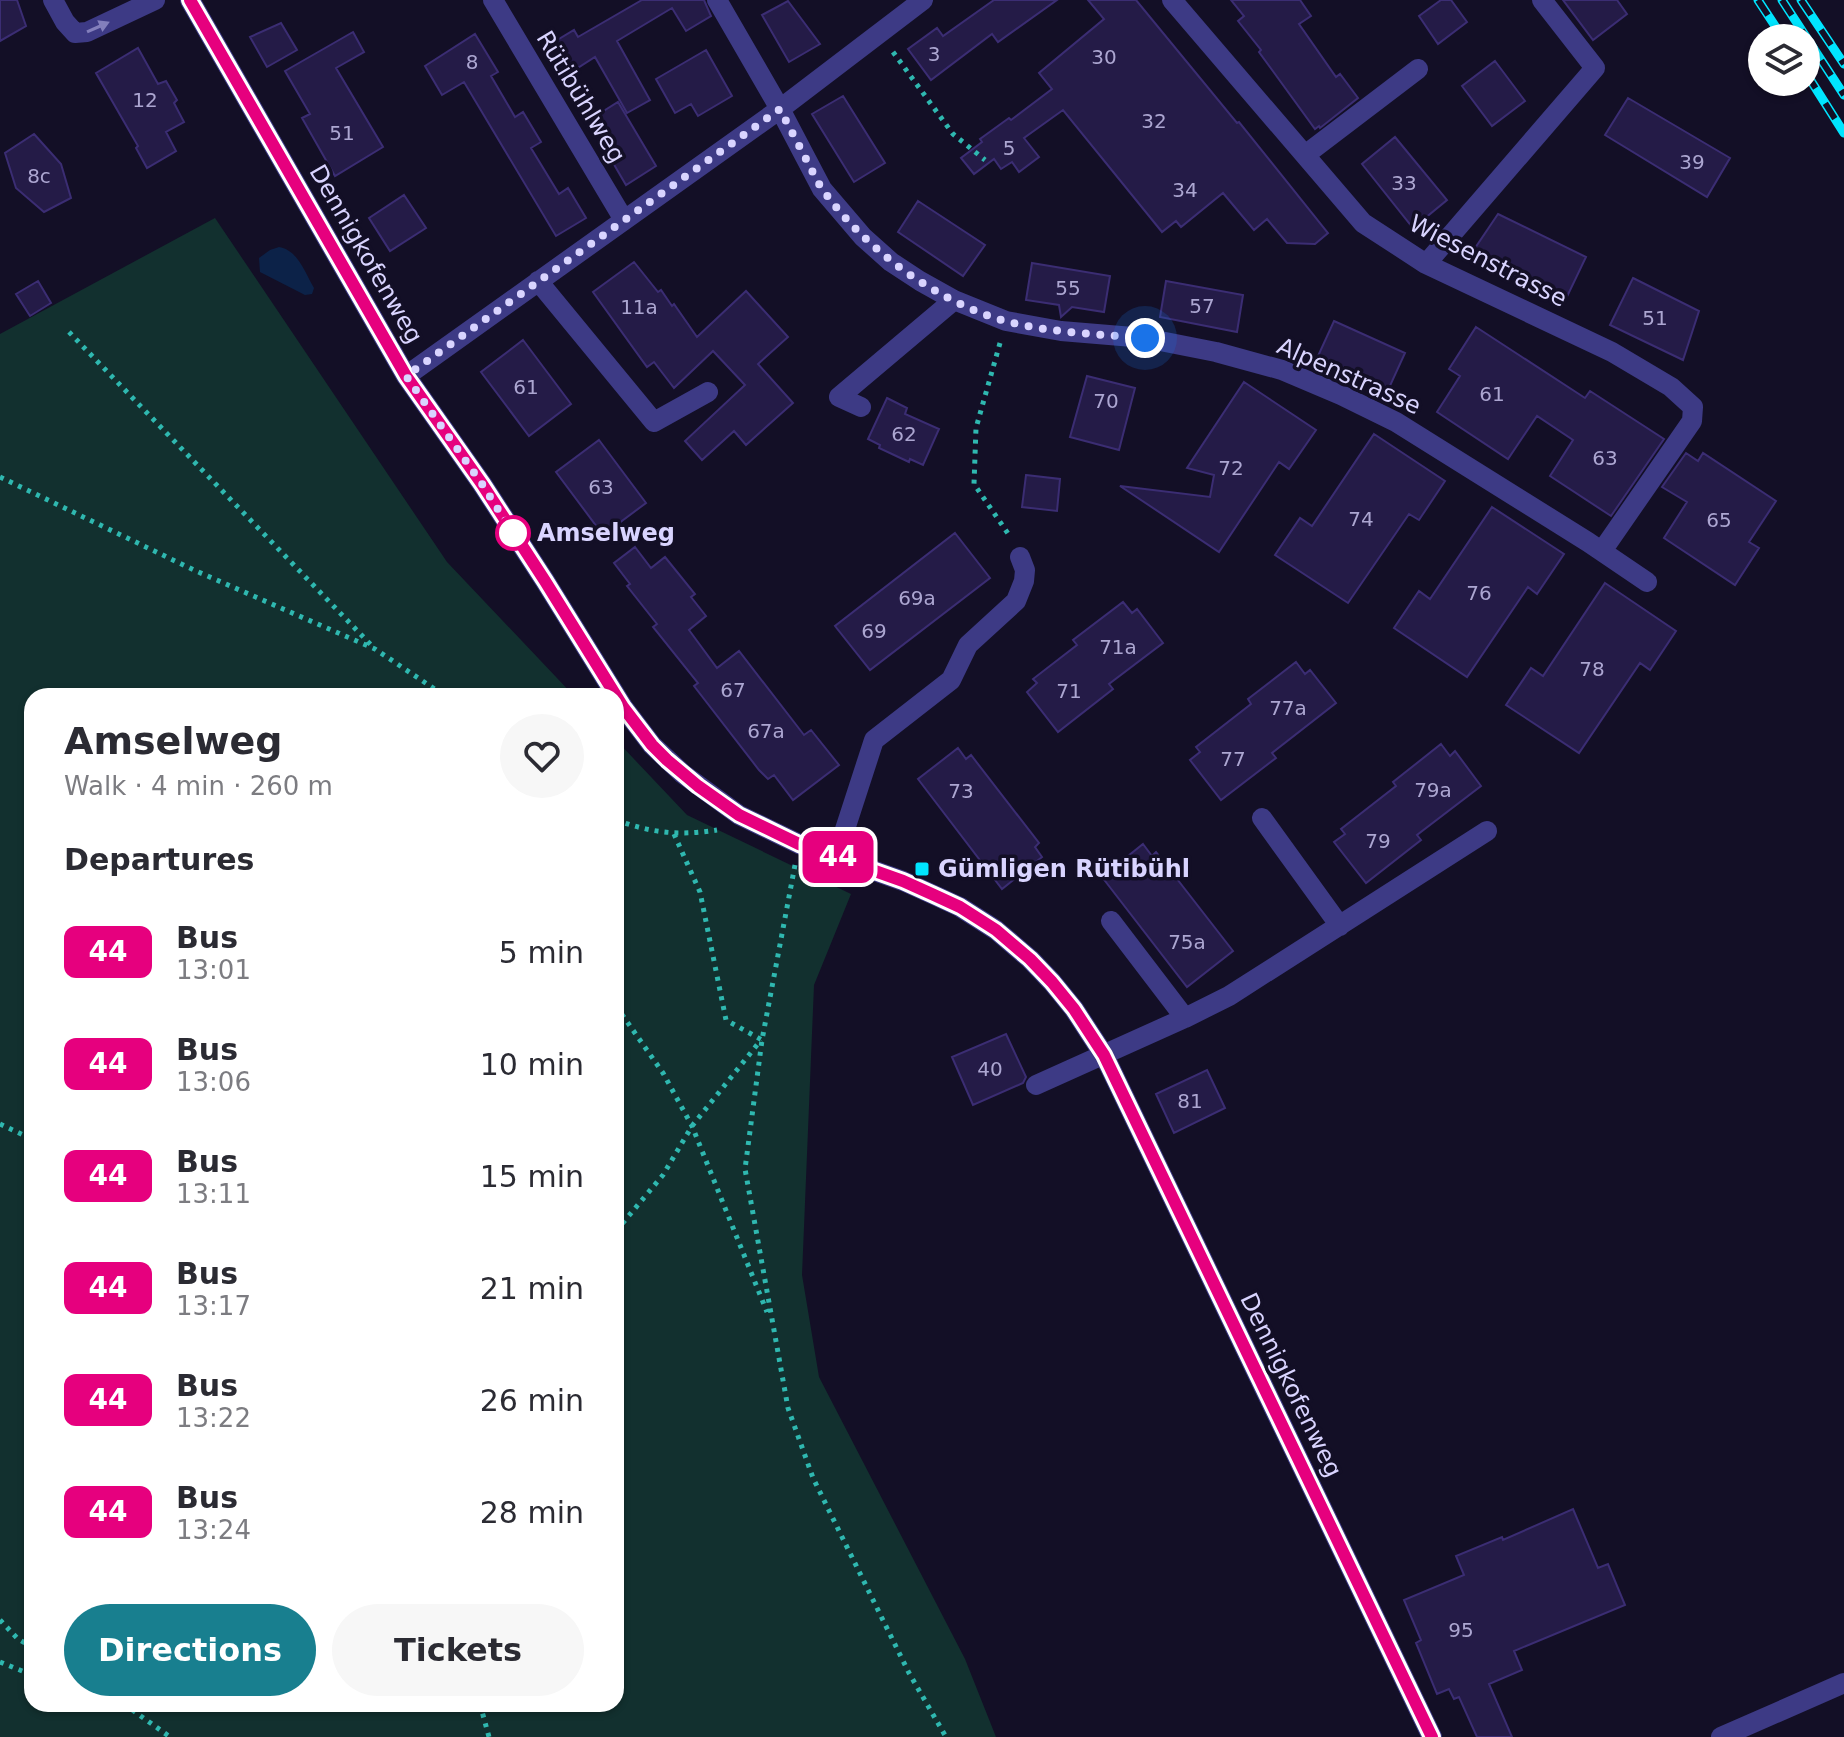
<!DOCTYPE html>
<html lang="en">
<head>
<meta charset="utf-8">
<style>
	:root { --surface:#fff; --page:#f7f7f7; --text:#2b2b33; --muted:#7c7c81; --accent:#187f8f }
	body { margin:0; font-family:"DejaVu Sans",sans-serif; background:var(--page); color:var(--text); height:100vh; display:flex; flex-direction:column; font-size:30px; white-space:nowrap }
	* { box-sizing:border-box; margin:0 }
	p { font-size:26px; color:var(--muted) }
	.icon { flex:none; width:44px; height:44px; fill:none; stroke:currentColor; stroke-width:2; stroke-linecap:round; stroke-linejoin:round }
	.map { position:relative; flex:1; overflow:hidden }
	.details { position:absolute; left:24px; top:688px; width:600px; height:1024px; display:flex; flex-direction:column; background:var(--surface); border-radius:24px; box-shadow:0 2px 6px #0004 }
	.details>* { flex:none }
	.badge { padding:0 16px; border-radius:12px; font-size:28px; line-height:52px }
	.controls { position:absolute; left:1748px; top:24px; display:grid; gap:16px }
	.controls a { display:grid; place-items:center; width:72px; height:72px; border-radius:50%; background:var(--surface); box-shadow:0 2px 6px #0004; font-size:40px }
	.you { position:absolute; width:40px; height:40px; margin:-20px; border:6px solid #fff; border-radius:50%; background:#1a73e8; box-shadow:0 0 0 12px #1a73e833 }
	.map>.badge { position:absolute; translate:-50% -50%; box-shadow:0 0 0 4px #fff }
	h2 { padding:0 40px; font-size:30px; line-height:72px }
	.round { display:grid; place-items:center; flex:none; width:84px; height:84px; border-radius:42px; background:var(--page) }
	.head { display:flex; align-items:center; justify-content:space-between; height:136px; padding:0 40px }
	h1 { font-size:38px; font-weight:700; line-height:60px }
	.primary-button { display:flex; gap:16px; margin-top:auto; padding:16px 40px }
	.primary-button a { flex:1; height:92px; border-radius:48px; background:var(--accent); color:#fff; font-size:32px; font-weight:700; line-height:92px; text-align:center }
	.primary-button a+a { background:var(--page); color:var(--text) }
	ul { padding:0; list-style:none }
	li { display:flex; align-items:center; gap:24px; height:112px; padding:0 40px }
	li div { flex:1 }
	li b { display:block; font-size:30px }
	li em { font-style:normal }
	li .badge { min-width:88px; font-weight:700; text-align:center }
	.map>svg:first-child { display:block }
</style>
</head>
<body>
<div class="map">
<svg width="1844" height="1737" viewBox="0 0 1844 1737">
	<rect width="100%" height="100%" fill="#130f26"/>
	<path fill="#12302f" d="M215 218 447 562 574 696H32V1704H616V740L687 815 851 894 814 985 802 1275 819 1377 965 1659 996 1737H0V334Z"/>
	<path fill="#0c2248" d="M279 247C298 250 305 273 314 288L312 294 305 295 260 272 259 258 270 250Z"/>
	<path fill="#241b47" stroke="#3b2d73" stroke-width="2" d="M0 0H17L26 26 0 41Z
		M642 0H704L711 16 686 31 672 8 617 41 650 100 627 113 595 57 562 78 544 48 574 30 578 37Z
		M994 0H1057L998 42 992 34 931 80 908 49 937 28 943 36Z
		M1088 0H1136L1237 123 1239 122 1328 233 1315 244 1287 243 1267 219 1254 230 1223 193 1181 227 1176 221 1162 232 1063 110 1024 138 1039 157 1019 172 1012 162 1001 169 994 159 974 174 961 158 982 142 980 139 1009 118 1011 120 1052 89 1039 73 1104 19Z
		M1231 0H1300L1311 16 1299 24 1336 77 1340 74 1358 98 1320 128 1319 126 1315 129 1259 52 1261 50 1238 21 1244 16Z
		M1441 0H1451L1467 22 1438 44 1419 16Z
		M1563 0H1617L1627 14 1593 40Z
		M788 1 820 44 789 62 762 15Z
		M281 23 297 50 267 67 250 37Z
		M353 32 364 52 336 68 383 147 335 176 302 118 310 114 285 71Z
		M475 34 498 72 491 76 515 117 523 112 541 142 531 148 559 194 568 188 586 218 556 236 464 82 442 95 425 66Z
		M138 48 158 84 166 81 177 100 174 103 184 122 166 132 176 151 147 168 136 148 138 146 96 73Z
		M706 50 732 96 698 116 691 104 675 113 656 79Z
		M1495 61 1525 101 1492 126 1462 86Z
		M843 96 885 163 854 182 812 114Z
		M1628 98 1730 158 1707 197 1605 135Z
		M618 102 656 166 626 185 595 132 601 129 594 117Z
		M34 134 61 164 71 198 44 212 16 188 5 153Z
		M1395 137 1447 200 1413 228 1362 164Z
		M404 195 426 228 390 251 369 218Z
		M918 201 985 245 963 276 898 232Z
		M1498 214 1586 257 1564 303 1469 257Z
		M634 262 658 292 661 290 672 306 674 304 697 337 746 291 788 337 758 364 793 403 746 445 734 431 702 460 685 441 745 385 713 351 674 388 654 362 647 367 593 292Z
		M1032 263 1110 276 1104 312 1072 307 1061 317 1059 305 1026 300Z
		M1633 278 1699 311 1683 360 1610 325Z
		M38 281 51 303 30 316 16 294Z
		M1166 281 1243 295 1237 332 1160 317Z
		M1334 321 1405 353 1389 388 1318 356Z
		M1476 327 1585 398 1590 391 1664 439 1611 516 1550 476 1573 440 1537 416 1508 459 1437 412 1460 376 1449 369Z
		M523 340 571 404 529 436 481 372Z
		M1087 376 1135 388 1119 450 1070 437Z
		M1244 382 1316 430 1289 469 1279 462 1219 552 1120 486 1210 497 1214 475 1187 468Z
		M887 398 907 408 905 414 939 429 923 465 910 459 909 462 879 448 880 445 868 439Z
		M1374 434 1445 481 1419 520 1409 514 1348 603 1275 555 1300 518 1312 526Z
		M599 440 646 503 603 535 556 472Z
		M1686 453 1698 461 1703 453 1776 501 1749 542 1759 548 1735 585 1664 538 1687 502 1662 487Z
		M1026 475 1060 479 1057 511 1022 507Z
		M1492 507 1564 554 1537 594 1528 587 1467 677 1394 628 1419 591 1430 599Z
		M955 533 990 578 870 670 835 626Z
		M635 547 651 568 665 557 695 594 691 597 706 616 689 630 717 668 739 651 804 735 811 730 839 765 793 800 774 775 768 779 759 770 694 686 698 683 653 627 657 624 627 586 630 584 614 563Z
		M1605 583 1676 631 1650 670 1640 663 1579 753 1506 705 1531 668 1543 676Z
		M1123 602 1132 613 1137 609 1163 643 1109 684 1113 689 1058 732 1027 692 1037 683 1033 679 1077 645 1073 640Z
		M1296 662 1305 674 1310 670 1336 703 1272 753 1276 758 1221 800 1190 760 1200 752 1196 747 1251 704 1248 699Z
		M1441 744 1450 756 1455 751 1481 786 1417 835 1421 840 1366 883 1334 842 1345 834 1341 829 1396 786 1393 782Z
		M958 748 966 759 971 755 1039 843 1035 847 1042 857 1002 889 918 779Z
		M1143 844 1152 856 1156 852 1233 951 1187 987 1102 877Z
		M1006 1034 1026 1077 1023 1083 973 1105 952 1057Z
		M1207 1070 1225 1108 1174 1133 1156 1094Z
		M1573 1509 1598 1568 1608 1564 1625 1605 1514 1651 1522 1670 1489 1684 1512 1737H1477L1459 1697 1454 1699 1449 1689 1437 1694 1416 1643 1421 1640 1404 1600 1464 1575 1456 1556 1502 1537 1503 1540Z"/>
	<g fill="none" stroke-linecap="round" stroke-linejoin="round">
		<path stroke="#2fb8b0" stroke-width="5" stroke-dasharray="4 6" stroke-linecap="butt" d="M893 52 953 134 985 160
			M69 332 372 646
			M1000 343 976 428 974 484 1011 538
			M0 477 196 571 375 649 445 696
			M616 820C652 833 679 836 717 830
			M674 834 700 892 726 1020 762 1040
			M795 865 762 1040 745 1169 788 1408 813 1478 909 1673 946 1737
			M616 1006 663 1073 692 1126 767 1312
			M0 1124 32 1139
			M616 1231 663 1175 692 1126 761 1040
			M0 1620 18 1639 32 1647
			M0 1662 32 1675
			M124 1704 170 1737
			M480 1704 489 1737"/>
		<path stroke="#3d3a85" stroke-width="20" d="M53 0 65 22 75 33 87 32 155 0
			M190 0 406 376 482 484 545 581 623 707 652 745 683 774 739 815 799 844 903 881 934 895 960 907 996 930 1030 959 1052 982 1074 1009 1104 1055 1432 1737
			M493 0 624 220
			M717 0 780 109 822 189 863 237 891 262 920 281 954 300 1006 321 1061 331 1145 338 1216 352 1282 370 1341 395 1396 422 1588 542 1647 582
			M1172 0 1363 223 1426 264 1612 352 1671 387 1693 407 1692 421 1602 551
			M1305 155 1418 69
			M1426 264 1595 68 1542 0
			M538 281 654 422 708 392
			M406 376 780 109 923 0
			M861 407 839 397 954 300
			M1262 818 1340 926
			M836 857 874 740 951 680 968 645 1016 601 1024 581 1025 570 1020 557
			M1111 921 1185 1018
			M1036 1085 1185 1018 1229 996 1487 831
			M1721 1737 1844 1683"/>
		<defs>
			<path id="rail" d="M1758 0 1783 38
				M1782 0 1844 95
				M1801 0 1844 64
				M1806 73 1844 133"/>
		</defs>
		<use href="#rail" stroke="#00e5ff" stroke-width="9"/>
		<use href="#rail" stroke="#130f26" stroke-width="6" stroke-dasharray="18" stroke-linecap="butt"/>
	</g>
	<defs><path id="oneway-solid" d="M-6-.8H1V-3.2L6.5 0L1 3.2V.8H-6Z" transform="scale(2)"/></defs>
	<use fill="#837fbc" href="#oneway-solid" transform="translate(98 27) rotate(-24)"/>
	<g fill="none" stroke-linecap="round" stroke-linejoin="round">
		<defs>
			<path id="line" d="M190 0 406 376 482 484 545 581 623 707 652 745 667 760 698 786 739 815 799 844 903 881 934 895 960 907 996 930 1030 959 1052 982 1074 1009 1104 1055 1432 1737"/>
		</defs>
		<use href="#line" stroke="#fff" stroke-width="18"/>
		<use href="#line" stroke="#e6007e" stroke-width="12"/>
		<path stroke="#d9d4ff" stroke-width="8" stroke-dasharray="0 14.4" d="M513 533 482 484 406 376 780 109C789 127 799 145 808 163 813 172 817 182 823 190 865 249 935 301 1005 321 1050 333 1099 334 1145 338"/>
	</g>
	<circle fill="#fff" stroke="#e6007e" stroke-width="4" cx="513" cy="533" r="16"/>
	<rect fill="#00e5ff" stroke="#130f26" stroke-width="3" x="914" y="861" width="16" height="16" rx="4"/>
	<g text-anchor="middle" stroke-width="7" stroke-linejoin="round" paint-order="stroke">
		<g font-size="20" fill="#aca6d1">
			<text x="934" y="61">3</text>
			<text x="1104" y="64">30</text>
			<text x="472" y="69">8</text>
			<text x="145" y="107">12</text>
			<text x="1154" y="128">32</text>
			<text x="342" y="140">51</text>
			<text x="1009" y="155">5</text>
			<text x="1692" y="169">39</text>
			<text x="39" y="183">8c</text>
			<text x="1404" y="190">33</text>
			<text x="1185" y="197">34</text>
			<text x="1068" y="295">55</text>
			<text x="1202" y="313">57</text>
			<text x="639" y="314">11a</text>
			<text x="1655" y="325">51</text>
			<text x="526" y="394">61</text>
			<text x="1492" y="401">61</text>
			<text x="1106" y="408">70</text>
			<text x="904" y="441">62</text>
			<text x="1605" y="465">63</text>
			<text x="1231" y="475">72</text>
			<text x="601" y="494">63</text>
			<text x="1361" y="526">74</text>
			<text x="1719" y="527">65</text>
			<text x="1479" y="600">76</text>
			<text x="917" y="605">69a</text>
			<text x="874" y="638">69</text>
			<text x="1118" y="654">71a</text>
			<text x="1592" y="676">78</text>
			<text x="733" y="697">67</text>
			<text x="1069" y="698">71</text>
			<text x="1288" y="715">77a</text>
			<text x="766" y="738">67a</text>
			<text x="1233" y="766">77</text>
			<text x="1433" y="797">79a</text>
			<text x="961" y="798">73</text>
			<text x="1378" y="848">79</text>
			<text x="1187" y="949">75a</text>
			<text x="990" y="1076">40</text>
			<text x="1190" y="1108">81</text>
			<text x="1461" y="1637">95</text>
		</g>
		<g font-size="24" fill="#d9d4ff" stroke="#130f26">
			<text transform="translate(581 97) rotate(59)" y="8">Rütibühlweg</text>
			<text transform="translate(366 254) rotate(60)" y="8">Dennigkofenweg</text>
			<text transform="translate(1488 261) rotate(27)" y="8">Wiesenstrasse</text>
			<text transform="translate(1349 376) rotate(24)" y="8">Alpenstrasse</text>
			<text transform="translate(1291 1385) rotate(64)" y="8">Dennigkofenweg</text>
		</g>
		<g font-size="24" font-weight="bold" fill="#d9d4ff" stroke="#130f26" text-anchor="start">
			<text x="537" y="541">Amselweg</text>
		</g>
		<g font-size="24" font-weight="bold" fill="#d9d4ff" stroke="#130f26" text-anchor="start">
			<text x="938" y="877">Gümligen Rütibühl</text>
		</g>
	</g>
</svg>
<div class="controls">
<a><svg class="icon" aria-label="layers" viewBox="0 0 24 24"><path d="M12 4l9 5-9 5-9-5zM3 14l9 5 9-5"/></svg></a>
</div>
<div class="you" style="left:1145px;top:338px"></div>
<b class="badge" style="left:838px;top:857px;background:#e6007e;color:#fff">44</b>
<section class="details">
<div class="head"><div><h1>Amselweg</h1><p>Walk · 4 min · 260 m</p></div><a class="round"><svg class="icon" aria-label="heart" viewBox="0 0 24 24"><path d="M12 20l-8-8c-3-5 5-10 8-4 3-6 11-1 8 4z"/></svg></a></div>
<h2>Departures</h2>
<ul>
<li><span class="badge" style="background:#e6007e;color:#fff">44</span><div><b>Bus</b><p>13:01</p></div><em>5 min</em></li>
<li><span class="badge" style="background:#e6007e;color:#fff">44</span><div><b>Bus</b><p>13:06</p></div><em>10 min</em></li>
<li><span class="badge" style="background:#e6007e;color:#fff">44</span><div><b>Bus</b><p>13:11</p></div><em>15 min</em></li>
<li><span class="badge" style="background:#e6007e;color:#fff">44</span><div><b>Bus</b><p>13:17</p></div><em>21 min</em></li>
<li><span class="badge" style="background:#e6007e;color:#fff">44</span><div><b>Bus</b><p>13:22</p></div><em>26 min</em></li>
<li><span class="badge" style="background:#e6007e;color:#fff">44</span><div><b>Bus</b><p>13:24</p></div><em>28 min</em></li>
</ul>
<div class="primary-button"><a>Directions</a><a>Tickets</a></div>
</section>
</div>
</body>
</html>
